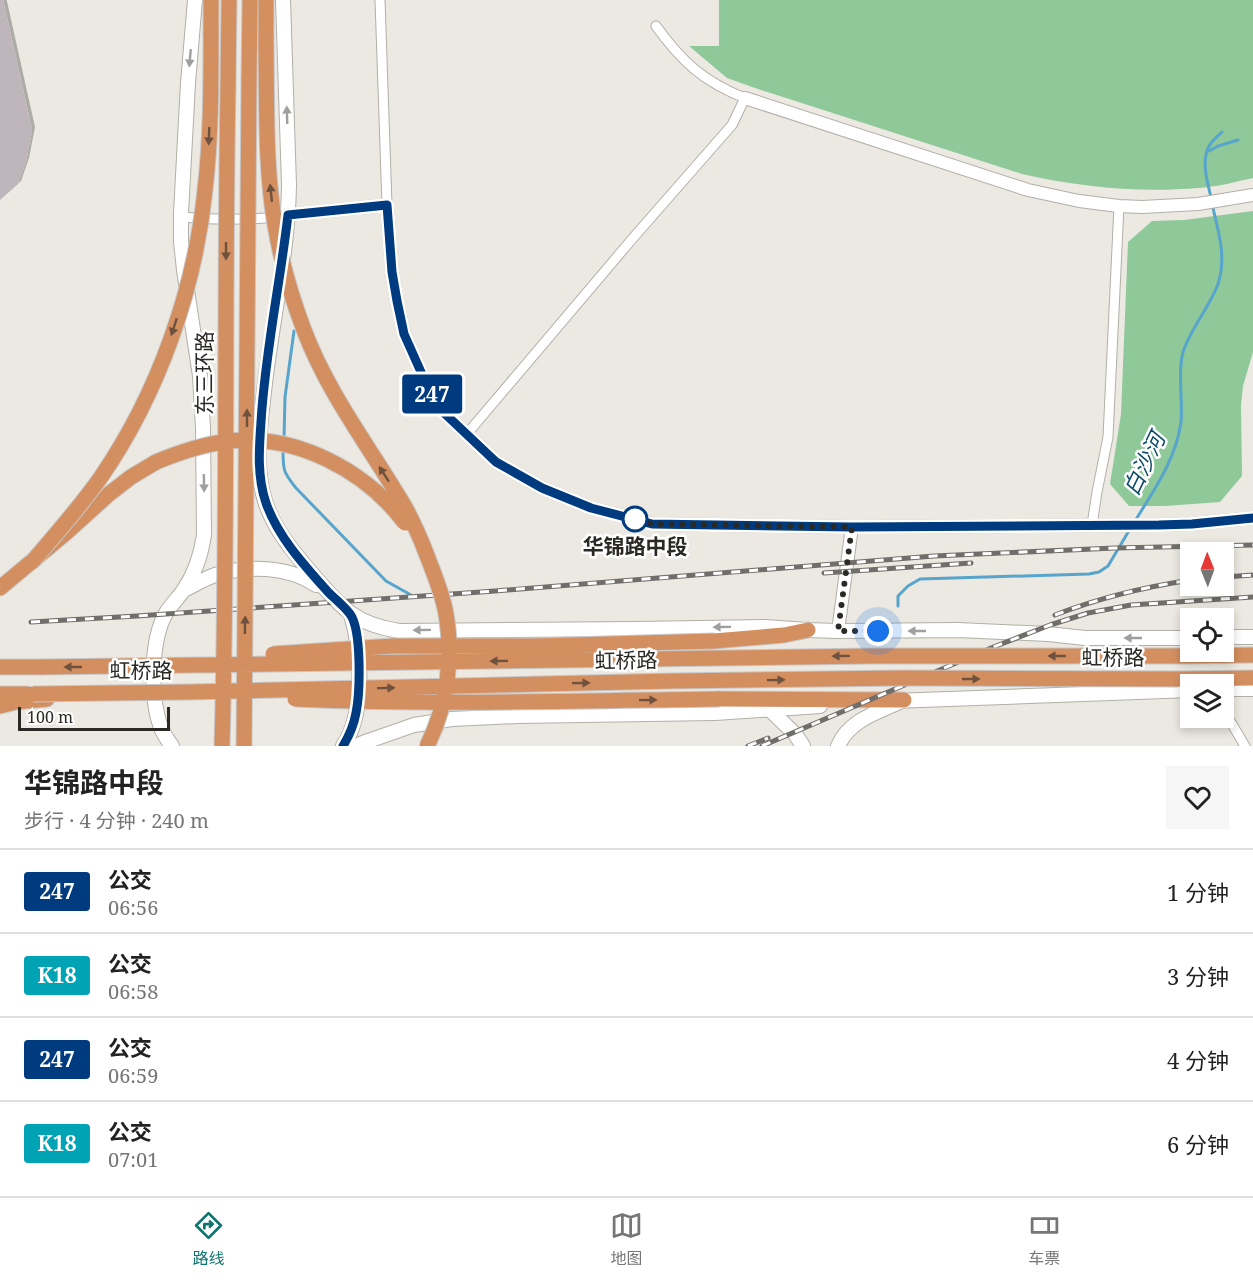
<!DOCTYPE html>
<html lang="zh">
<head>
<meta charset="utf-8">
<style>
	:root { --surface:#fff; --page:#f6f6f6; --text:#222; --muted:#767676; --line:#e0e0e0; --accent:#0f766e }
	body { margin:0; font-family:"Noto Serif","Noto Sans SC",serif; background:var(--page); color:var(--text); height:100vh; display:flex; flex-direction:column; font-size:22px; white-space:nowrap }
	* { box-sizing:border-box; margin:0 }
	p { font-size:20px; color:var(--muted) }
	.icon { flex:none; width:33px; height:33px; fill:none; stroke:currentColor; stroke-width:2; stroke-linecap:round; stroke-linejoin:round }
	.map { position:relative; height:746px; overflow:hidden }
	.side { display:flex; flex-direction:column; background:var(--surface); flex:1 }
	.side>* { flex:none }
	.badge { padding:0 12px; border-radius:4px; font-size:21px; line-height:39px }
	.needle { width:39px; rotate:359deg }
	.controls { position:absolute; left:1180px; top:542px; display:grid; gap:12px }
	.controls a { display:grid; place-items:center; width:54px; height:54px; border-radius:0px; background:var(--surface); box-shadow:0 3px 9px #0003; font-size:30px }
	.scale { position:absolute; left:18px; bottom:15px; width:152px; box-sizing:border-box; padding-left:6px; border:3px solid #2a2926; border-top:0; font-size:16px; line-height:21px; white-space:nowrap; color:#2a2926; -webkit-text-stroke:4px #fff; paint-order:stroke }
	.you { position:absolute; width:30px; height:30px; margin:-15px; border:4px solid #fff; border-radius:50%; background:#1a73e8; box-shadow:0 0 0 9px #1a73e833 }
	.map>.badge { position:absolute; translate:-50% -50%; box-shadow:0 0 0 3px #fff }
	.round { display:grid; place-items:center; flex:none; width:63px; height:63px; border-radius:0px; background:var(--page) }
	.headline { display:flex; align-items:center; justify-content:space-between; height:102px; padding:0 24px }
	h1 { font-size:28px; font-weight:700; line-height:45px }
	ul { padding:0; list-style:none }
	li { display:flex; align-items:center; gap:18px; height:84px; padding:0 24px; border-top:2px solid var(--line) }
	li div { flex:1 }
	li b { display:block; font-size:22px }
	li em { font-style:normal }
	li .badge { min-width:66px; font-weight:700; text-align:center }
	.tabs { display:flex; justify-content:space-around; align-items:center; height:84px; border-top:2px solid var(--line); background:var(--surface); font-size:16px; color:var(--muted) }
	.tabs a { display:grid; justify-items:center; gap:3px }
	.tabs .selected { color:var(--accent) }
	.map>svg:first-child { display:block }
</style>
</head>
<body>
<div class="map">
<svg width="1253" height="746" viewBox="0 0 1253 746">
	<defs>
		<filter id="shadow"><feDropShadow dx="3" dy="-3" stdDeviation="0" flood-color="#0004"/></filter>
	</defs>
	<rect width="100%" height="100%" fill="#ece9e2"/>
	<path fill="#8fc999" d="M719 0H1253V178C1235 182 1216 187 1198 188 1139 193 1079 187 1022 174L758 89 727 78 689 46H719Z
		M1253 211V352L1243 386 1241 405 1242 476 1220 502 1165 506H1129L1110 484 1121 414 1128 242 1152 221 1184 220Z"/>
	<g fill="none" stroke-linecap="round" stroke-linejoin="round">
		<path stroke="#57a4cc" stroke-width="3" d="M1209 151 1218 146 1238 140
			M1211 197C1207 181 1200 158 1211 143 1214 139 1219 135 1222 132
			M284 439 285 397 294 331
			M283 449C283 470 283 472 296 488L386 581 411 595
			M1135 521C1154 490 1176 459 1181 422 1183 400 1177 369 1184 349 1192 327 1210 306 1218 284 1227 257 1218 230 1212 204
			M898 606V596L908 586 920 579 1089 574 1099 572 1108 566 1130 529"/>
	</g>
	<path fill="#beb6ba" filter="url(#shadow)" d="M0 0H3L32 130 26 161 18 184 0 200Z"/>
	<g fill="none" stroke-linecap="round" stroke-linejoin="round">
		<defs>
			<path id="minor" d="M380 0 387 205
				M181 217C213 220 245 220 277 217
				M466 435 633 238 732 125 745 98C704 82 682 62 656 26
				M1092 525 1097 492 1108 437 1119 206
				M1224 703 1226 714 1245 746"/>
			<path id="tertiary" d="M745 98 1028 190 1079 201 1119 206 1142 207 1198 204 1253 195
				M288 215 387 205 392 272 397 301 404 334 425 381 441 410 496 462 542 488 591 508 653 524 852 527 1159 525 1192 524 1253 518
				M838 631 852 527"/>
			<path id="secondary" d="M283 0 289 185C288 257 270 329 263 401 259 434 255 469 265 501 274 530 295 554 314 576 343 609 355 624 399 631L636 629 765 627 808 630 838 631 958 630 1048 634 1085 638H1191
				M184 590C194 585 204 579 215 575 247 565 288 566 316 585
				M1224 637H1253
				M1224 689H1253
				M893 701 1191 690
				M765 708 769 709 795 734 803 746
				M172 746C168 741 165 736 162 730 150 701 150 641 166 613 171 605 178 598 183 591 195 574 201 555 204 535L203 428 200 376 184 270 181 242V213L188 83 195 0
				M343 746C365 714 362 651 351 615
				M356 746 368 741 414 725 452 719 517 716 715 713 820 706
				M838 746C849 720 878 712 902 701"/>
			<path id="trunk" d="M211 35V0
				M266 48V0
				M249 79 250 0
				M228 87 229 0
				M0 588 67 532 109 494 131 477 156 462
				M714 641 784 635 808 630
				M1178 656 1253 655
				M0 667H41
				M1178 679 1253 678
				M0 694H27
				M719 699 904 700
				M0 706 16 702 47 699"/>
		</defs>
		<use href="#minor" stroke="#b2afa8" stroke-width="11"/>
		<use href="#tertiary" stroke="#b2afa8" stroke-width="14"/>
		<use href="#secondary" stroke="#b2afa8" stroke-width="16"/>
		<use href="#trunk" stroke="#c8c7c7" stroke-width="17"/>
		<use href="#minor" stroke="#fff" stroke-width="9"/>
		<use href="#tertiary" stroke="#fff" stroke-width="12"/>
		<use href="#secondary" stroke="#fff" stroke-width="14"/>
		<use href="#trunk" stroke="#d48f60" stroke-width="15"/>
		<defs>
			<path id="rail" d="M824 573 971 563
				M1224 577 1253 575
				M1055 615C1099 598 1144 587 1191 580
				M31 622 137 616 495 591 934 556 1115 548 1253 545
				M748 746 768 738
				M762 746 991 648 1050 625 1088 613 1131 605 1253 597"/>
		</defs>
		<use href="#rail" stroke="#706e6a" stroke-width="5"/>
		<use href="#rail" stroke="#fff" stroke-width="3" stroke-dasharray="9" stroke-linecap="butt"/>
		<defs>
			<path id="trunk-bridge" d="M266 48C267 107 265 167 275 225 281 261 291 296 304 330 328 394 371 449 405 507 413 522 420 537 426 553 433 571 441 590 445 609 454 653 448 705 427 746
				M156 462C180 452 204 444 230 441 297 434 366 471 405 523
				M32 562C56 534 80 507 101 477 158 394 195 290 205 190 211 139 211 87 211 35
				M273 654 393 646H535L714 641
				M41 667 874 656H1178
				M33 694 190 692 672 681 903 678 1178 679
				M295 699C436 705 577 701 719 699
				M222 746C228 526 224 307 228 87
				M244 746 249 79"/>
		</defs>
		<use href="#trunk-bridge" stroke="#c8c7c7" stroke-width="17" stroke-linecap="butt"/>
		<use href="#trunk-bridge" stroke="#d48f60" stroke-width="15"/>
	</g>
	<defs><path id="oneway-solid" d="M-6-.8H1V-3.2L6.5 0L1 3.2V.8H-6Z" transform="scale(1.5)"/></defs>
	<g fill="#9f9f9d">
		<use href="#oneway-solid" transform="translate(190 58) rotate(95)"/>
		<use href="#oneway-solid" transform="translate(287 115) rotate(-92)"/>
		<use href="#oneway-solid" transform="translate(204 483) rotate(89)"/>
		<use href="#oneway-solid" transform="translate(722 627) rotate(179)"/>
		<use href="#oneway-solid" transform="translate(422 630) rotate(179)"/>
		<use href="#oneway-solid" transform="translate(917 631) rotate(180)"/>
		<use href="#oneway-solid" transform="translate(1133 638) rotate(-180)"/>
	</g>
	<g fill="#6e523d">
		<use href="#oneway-solid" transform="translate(209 136) rotate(92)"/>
		<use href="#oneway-solid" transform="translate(271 193) rotate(-96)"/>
		<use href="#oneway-solid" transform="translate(226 251) rotate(90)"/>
		<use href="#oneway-solid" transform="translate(174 327) rotate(108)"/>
		<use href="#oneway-solid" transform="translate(247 418) rotate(-90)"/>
		<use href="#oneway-solid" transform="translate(384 474) rotate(-123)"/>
		<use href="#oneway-solid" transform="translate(245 625) rotate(-89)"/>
		<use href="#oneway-solid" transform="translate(841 656) rotate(179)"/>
		<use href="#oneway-solid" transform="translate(1057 656) rotate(-180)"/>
		<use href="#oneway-solid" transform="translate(499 661) rotate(179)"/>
		<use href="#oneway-solid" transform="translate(73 667) rotate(180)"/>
		<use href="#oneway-solid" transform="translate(971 679)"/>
		<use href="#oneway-solid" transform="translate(776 680) rotate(-1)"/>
		<use href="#oneway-solid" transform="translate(581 683) rotate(-1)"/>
		<use href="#oneway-solid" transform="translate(386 688) rotate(-1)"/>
		<use href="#oneway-solid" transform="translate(648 700) rotate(-1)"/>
	</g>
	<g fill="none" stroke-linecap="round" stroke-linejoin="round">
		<defs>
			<path id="line" d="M343 746C349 736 354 724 356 713 360 693 362 630 350 614 344 606 335 599 328 592 304 565 278 537 266 503 257 477 259 449 261 422 265 353 280 284 288 215L387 205 392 272 397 301 404 334 425 381 441 410 496 462 542 488 591 508 652 524 852 527 1159 525 1192 524 1253 518"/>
		</defs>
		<use href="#line" stroke="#fff" stroke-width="14"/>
		<use href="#line" stroke="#003b80" stroke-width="9"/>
		<path stroke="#2a2926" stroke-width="6" stroke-dasharray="0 10.8" d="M635 519H632L652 524 852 527 838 631H878"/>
	</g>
	<circle fill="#fff" stroke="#003b80" stroke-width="3" cx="635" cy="519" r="12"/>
	<g text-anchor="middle" stroke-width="5" stroke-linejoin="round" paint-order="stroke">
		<g font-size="21" fill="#2a2926" stroke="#fff">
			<text transform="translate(205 373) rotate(-90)" y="7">东三环路</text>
			<text x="1113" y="665">虹桥路</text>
			<text transform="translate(626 661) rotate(-1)" y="7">虹桥路</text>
			<text x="141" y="678">虹桥路</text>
		</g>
		<g font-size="21" font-weight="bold" fill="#2a2926" stroke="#fff">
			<text x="635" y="554">华锦路中段</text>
		</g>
		<g font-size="22" font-style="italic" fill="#0c4b67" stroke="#fff">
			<text transform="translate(1144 464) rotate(-64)" y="8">白沙河</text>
		</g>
	</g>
</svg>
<div class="controls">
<a><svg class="needle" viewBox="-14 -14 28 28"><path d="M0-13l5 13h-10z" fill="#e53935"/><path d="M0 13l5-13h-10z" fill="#767676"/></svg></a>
<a><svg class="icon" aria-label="locate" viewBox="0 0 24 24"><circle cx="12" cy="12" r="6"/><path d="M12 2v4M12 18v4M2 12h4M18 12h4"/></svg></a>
<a><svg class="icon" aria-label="layers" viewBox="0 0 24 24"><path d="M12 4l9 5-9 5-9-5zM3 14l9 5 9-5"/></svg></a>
</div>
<div class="scale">100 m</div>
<div class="you" style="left:878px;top:631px"></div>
<b class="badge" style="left:432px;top:394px;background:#003b80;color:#fff">247</b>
</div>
<section class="side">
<div class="headline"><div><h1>华锦路中段</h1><p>步行 · 4 分钟 · 240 m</p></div><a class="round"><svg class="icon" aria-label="heart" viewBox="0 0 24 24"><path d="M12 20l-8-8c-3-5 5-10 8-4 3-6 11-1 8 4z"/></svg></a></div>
<ul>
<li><span class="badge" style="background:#003b80;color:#fff">247</span><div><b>公交</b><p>06:56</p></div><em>1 分钟</em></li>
<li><span class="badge" style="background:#00a3b4;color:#fff">K18</span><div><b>公交</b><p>06:58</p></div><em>3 分钟</em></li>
<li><span class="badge" style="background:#003b80;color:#fff">247</span><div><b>公交</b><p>06:59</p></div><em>4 分钟</em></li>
<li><span class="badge" style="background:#00a3b4;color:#fff">K18</span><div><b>公交</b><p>07:01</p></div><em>6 分钟</em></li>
</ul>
</section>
<nav class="tabs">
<a class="selected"><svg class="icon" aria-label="directions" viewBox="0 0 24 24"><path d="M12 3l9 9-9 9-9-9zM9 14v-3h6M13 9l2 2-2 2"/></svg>路线</a>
<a><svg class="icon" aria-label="map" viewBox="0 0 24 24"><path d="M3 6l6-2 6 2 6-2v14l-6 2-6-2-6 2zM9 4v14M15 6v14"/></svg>地图</a>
<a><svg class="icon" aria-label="tickets" viewBox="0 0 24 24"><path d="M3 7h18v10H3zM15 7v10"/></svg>车票</a>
</nav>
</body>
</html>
